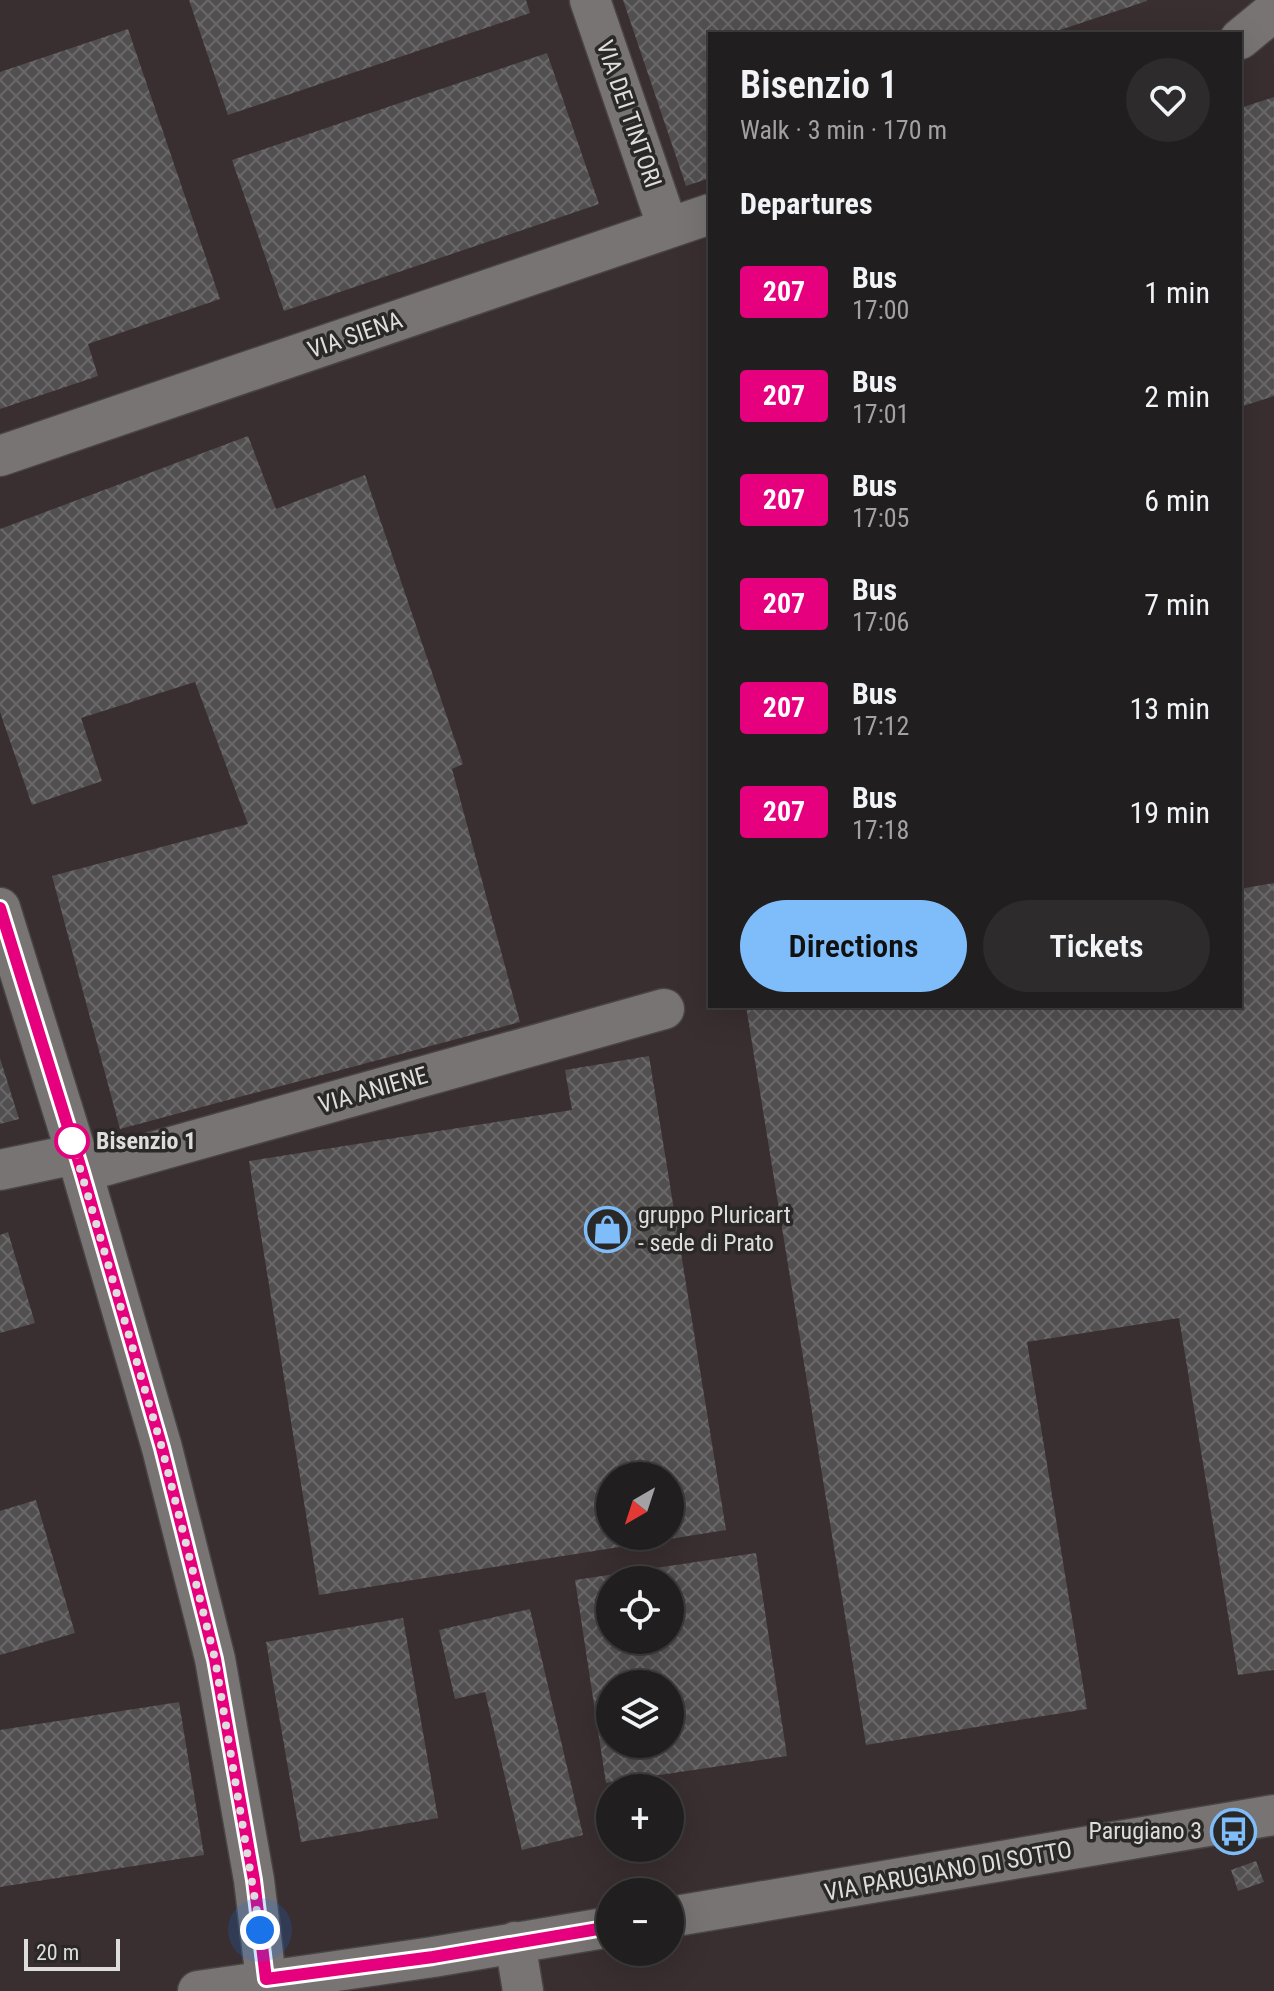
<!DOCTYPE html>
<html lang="en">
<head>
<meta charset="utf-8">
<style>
	:root { --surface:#201e1e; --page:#2d2b2b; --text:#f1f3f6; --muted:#a2a2a4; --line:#3d3c3c; --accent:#7fbdfa }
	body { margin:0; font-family:"Roboto Condensed",sans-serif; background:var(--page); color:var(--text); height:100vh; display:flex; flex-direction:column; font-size:30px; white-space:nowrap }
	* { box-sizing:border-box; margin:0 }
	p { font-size:26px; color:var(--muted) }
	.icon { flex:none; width:44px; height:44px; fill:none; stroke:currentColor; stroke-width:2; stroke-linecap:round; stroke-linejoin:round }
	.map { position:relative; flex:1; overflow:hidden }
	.panel { position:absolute; left:708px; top:32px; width:534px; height:976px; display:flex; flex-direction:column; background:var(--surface); border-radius:0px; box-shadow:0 8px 32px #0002,0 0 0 2px var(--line) }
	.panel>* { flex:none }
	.badge { padding:0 16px; border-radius:6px; font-size:28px; line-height:52px }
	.needle { width:52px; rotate:219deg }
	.tools { position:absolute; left:596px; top:1462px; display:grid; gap:16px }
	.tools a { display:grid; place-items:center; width:88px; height:88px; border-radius:50%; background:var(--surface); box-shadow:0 8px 32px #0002,0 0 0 2px var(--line); font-size:40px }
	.scale { position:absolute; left:24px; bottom:20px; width:96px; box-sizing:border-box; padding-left:8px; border:4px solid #dedcdc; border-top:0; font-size:22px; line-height:28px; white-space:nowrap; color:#dedcdc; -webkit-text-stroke:6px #2b2828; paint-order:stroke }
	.you { position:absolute; width:40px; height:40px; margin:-20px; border:6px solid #fff; border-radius:50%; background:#1a73e8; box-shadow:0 0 0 12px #1a73e833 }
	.map>.badge { position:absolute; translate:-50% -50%; box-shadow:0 0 0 4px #fff }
	h2 { padding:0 32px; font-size:30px; line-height:72px }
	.round { display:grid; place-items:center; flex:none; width:84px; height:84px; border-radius:42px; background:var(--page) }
	.overview { display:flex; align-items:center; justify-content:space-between; height:136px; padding:0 32px }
	h1 { font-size:38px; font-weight:600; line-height:60px }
	.primary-button { display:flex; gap:16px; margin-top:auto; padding:16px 32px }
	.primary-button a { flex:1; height:92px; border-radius:48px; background:var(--accent); color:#111; font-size:32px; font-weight:600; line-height:92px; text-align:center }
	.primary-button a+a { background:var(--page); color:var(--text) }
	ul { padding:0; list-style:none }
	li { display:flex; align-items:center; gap:24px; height:104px; padding:0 32px }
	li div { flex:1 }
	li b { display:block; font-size:30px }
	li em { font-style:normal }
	li .badge { min-width:88px; font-weight:700; text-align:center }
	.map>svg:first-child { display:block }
</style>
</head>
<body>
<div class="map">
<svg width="1274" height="1991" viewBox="0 0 1274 1991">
	<defs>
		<pattern id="building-cross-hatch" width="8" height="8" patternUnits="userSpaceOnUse" patternTransform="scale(2)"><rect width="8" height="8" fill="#524f51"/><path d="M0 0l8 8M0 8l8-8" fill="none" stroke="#6a6869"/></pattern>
	</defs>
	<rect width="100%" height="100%" fill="#2b2828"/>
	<path fill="#392e30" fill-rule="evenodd" d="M0 0H1274V1991H0ZM710 34H1240V1006H710ZM610 1476H670V1536H610ZM610 1580H670V1640H610ZM610 1684H670V1744H610ZM610 1788H670V1848H610ZM610 1892H670V1952H610Z"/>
	<path fill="url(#building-cross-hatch)" fill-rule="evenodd" d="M189 0H526L530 13 228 115Z
		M623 0H1147V1L1048 34H710V178L686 186Z
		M128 29 220 299 88 344 98 376 0 409V72Z
		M547 53 599 204 284 311 232 160Z
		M1274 97V396L1240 407V108Z
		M248 436 276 509 365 475 463 764 452 769 520 1022 120 1129 52 876 248 824 195 682 81 718 102 781 32 805 0 712V529Z
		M1274 883V1670L1238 1675 1179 1318 1027 1342 1087 1709 866 1745 746 1006H1240V889Z
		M649 1056 726 1530 319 1595 249 1161 572 1110 565 1070ZM610 1476H670V1536H610Z
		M0 1058 19 1119 0 1124Z
		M8 1232 35 1323 0 1333V1235Z
		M36 1500 75 1633 0 1655V1511Z
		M756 1553 787 1756 606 1783 575 1580ZM610 1580H670V1640H610ZM610 1684H670V1744H610Z
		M530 1609 583 1835 522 1850 485 1692 455 1699 439 1630Z
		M403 1618 438 1818 301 1842 266 1642Z
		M179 1702 204 1855 0 1887V1730Z
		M1256 1861 1264 1882 1238 1891 1231 1870Z"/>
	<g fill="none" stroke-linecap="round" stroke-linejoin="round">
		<defs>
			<path id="minor" d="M590 0 668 228
				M1240 39 1274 11
				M0 456 710 214
				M0 908 82 1172 162 1448 215 1659 254 1880 266 1979
				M0 1170 76 1154
				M82 1172 664 1009
				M670 1917 1274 1815
				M515 1942 523 1991
				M198 1991 433 1957 610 1927"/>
		</defs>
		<use href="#minor" stroke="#494546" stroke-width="43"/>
		<use href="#minor" stroke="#787474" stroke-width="40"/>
	</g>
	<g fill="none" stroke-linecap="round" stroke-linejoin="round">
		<defs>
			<path id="line" d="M0 908 82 1172 162 1448 215 1659 254 1880 266 1979 433 1957 610 1927"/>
		</defs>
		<use href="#line" stroke="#fff" stroke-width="18"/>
		<use href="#line" stroke="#e6007e" stroke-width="12"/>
		<path stroke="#dedcdc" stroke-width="8" stroke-dasharray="0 14.4" d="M72 1141 162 1448 215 1659 260 1930"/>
	</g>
	<defs>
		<symbol id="shop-ring" viewBox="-11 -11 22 22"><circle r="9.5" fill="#2b2828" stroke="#7fbdfa" stroke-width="1.5"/><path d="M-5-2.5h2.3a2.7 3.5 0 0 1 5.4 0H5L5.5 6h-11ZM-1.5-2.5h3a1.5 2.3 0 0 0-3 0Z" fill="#7fbdfa"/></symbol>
		<symbol id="bus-ring" viewBox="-11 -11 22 22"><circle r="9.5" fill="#2b2828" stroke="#7fbdfa" stroke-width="1.5"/><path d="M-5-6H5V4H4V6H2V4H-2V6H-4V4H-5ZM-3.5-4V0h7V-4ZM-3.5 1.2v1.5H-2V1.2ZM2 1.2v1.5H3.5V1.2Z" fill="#7fbdfa"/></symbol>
	</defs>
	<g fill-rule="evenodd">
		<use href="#shop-ring" x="582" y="1204" width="51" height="51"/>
		<use href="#bus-ring" x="1208" y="1806" width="51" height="51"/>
	</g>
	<circle fill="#fff" stroke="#e6007e" stroke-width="4" cx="72" cy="1141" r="16"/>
	<g text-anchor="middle" stroke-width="7" stroke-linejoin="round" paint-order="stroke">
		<g font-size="24" fill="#dedcdc" stroke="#2b2828">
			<text transform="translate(629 114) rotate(71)" y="8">VIA DEI TINTORI</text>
			<text transform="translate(355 335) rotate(-19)" y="8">VIA SIENA</text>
			<text transform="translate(373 1090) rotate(-16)" y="8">VIA ANIENE</text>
			<text transform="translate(948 1871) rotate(-10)" y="8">VIA PARUGIANO DI SOTTO</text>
		</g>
		<g font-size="24" font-weight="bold" fill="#dedcdc" stroke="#2b2828" text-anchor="start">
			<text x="96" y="1149">Bisenzio 1</text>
		</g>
		<g font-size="24" fill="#dedcdc" stroke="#2b2828" text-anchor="start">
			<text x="638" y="1223">gruppo Pluricart<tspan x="638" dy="28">- sede di Prato</tspan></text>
			<text x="1202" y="1839" text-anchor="end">Parugiano 3</text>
		</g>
	</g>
</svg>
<div class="tools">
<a><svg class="needle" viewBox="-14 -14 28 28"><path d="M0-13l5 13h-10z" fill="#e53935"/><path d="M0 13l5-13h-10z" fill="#a2a2a4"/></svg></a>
<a><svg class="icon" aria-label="locate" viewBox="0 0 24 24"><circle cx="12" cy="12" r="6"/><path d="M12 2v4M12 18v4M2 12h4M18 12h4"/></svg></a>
<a><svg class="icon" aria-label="layers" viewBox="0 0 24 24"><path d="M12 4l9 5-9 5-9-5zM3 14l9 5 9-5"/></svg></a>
<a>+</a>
<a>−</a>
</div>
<div class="scale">20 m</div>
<div class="you" style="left:260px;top:1930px"></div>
<section class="panel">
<div class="overview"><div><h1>Bisenzio 1</h1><p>Walk · 3 min · 170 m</p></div><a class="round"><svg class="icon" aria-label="heart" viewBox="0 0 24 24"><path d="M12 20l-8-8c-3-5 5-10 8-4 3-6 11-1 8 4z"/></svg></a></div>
<h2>Departures</h2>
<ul>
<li><span class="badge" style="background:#e6007e;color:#fff">207</span><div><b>Bus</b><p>17:00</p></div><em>1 min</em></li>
<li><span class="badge" style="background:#e6007e;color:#fff">207</span><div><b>Bus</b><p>17:01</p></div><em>2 min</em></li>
<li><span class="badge" style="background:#e6007e;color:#fff">207</span><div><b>Bus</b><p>17:05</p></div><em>6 min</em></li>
<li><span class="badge" style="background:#e6007e;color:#fff">207</span><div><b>Bus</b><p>17:06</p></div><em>7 min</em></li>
<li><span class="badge" style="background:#e6007e;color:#fff">207</span><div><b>Bus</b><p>17:12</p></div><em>13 min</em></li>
<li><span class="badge" style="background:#e6007e;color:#fff">207</span><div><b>Bus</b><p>17:18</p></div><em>19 min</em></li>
</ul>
<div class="primary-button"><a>Directions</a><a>Tickets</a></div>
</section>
</div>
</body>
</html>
